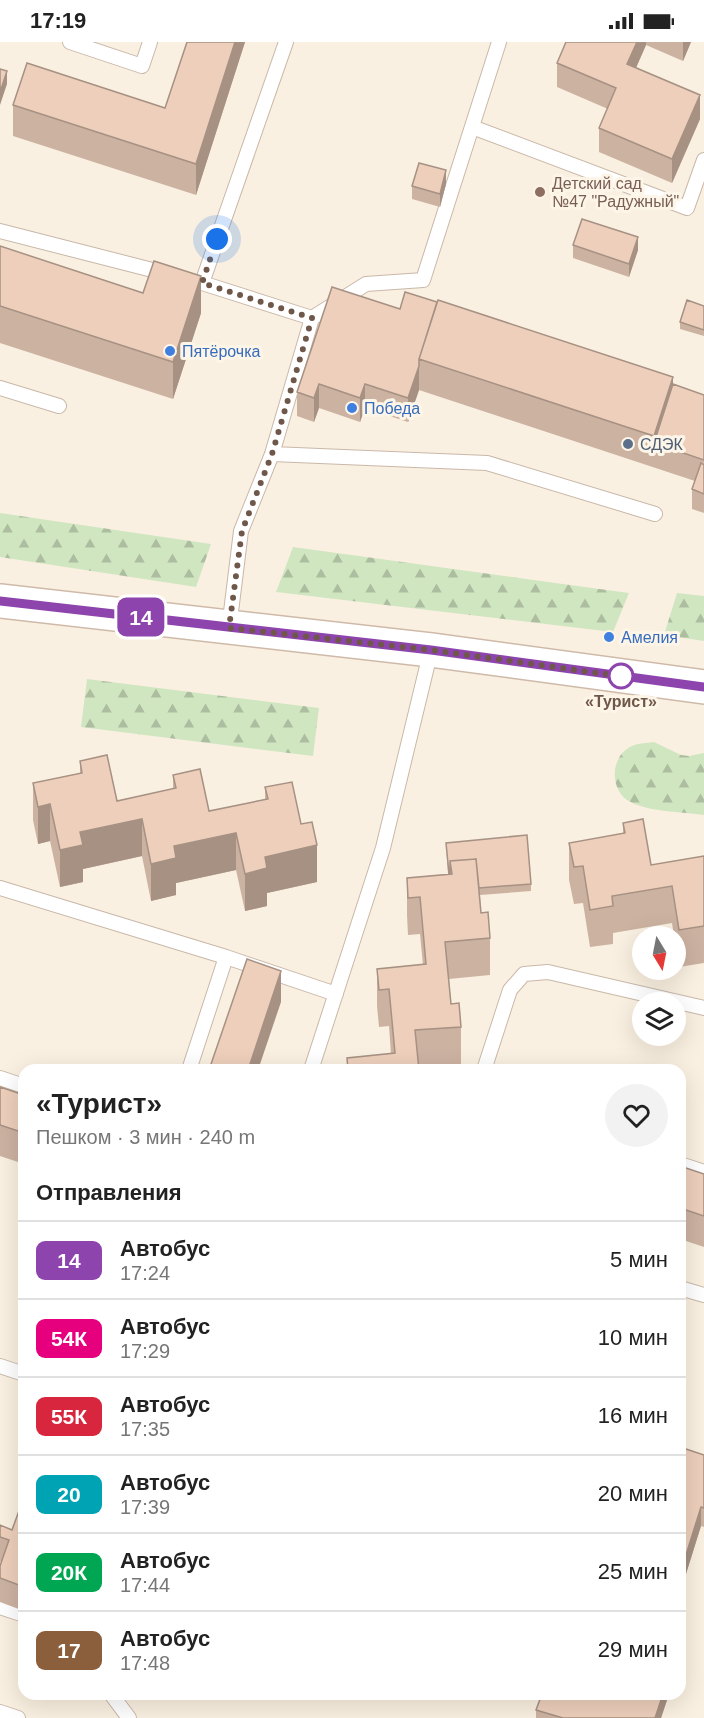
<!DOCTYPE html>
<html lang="ru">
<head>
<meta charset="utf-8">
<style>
	:root { --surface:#fff; --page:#f2f2f2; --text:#222; --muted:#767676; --line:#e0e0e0 }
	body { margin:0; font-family:Arial,sans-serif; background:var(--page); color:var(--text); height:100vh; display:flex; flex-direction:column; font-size:22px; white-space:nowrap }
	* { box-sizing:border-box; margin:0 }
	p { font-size:20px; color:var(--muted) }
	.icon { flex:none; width:33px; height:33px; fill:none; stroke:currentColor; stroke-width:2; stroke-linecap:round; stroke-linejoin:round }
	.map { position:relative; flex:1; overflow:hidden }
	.drawer { position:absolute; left:18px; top:1022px; width:668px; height:636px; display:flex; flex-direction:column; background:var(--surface); border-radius:18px; box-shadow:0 6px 24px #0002 }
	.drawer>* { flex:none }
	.badge { padding:0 12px; border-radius:9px; font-size:21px; line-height:39px }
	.needle { width:39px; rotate:170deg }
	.fabs { position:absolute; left:632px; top:884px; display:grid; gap:12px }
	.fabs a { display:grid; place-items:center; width:54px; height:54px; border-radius:50%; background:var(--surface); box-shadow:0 6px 24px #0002; font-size:30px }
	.you { position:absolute; width:30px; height:30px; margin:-15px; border:4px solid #fff; border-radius:50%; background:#1a73e8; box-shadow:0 0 0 9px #1a73e833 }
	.map>.badge { position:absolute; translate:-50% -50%; box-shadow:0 0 0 3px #fff }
	h2 { padding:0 18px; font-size:22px; line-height:54px }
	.round { display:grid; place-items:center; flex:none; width:63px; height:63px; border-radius:32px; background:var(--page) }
	.overview { display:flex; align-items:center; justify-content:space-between; height:102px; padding:0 18px }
	h1 { font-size:28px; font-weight:700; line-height:45px }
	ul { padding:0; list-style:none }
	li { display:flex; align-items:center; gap:18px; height:78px; padding:0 18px; border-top:2px solid var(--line) }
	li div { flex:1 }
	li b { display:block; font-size:22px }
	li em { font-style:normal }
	li .badge { min-width:66px; font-weight:700; text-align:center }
	.status { display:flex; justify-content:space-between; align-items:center; height:42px; padding:0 30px; background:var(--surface); direction:ltr }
	.status svg { height:16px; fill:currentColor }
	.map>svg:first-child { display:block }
</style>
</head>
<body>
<div class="status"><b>17:19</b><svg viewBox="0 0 49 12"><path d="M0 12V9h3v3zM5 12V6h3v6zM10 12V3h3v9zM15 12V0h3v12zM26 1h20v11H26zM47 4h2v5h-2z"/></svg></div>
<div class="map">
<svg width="704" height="1676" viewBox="0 0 704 1676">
	<defs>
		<pattern id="forest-firs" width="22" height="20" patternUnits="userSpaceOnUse" patternTransform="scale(1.5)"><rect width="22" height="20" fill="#d0e6c1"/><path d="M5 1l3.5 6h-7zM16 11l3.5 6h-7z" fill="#adbd9f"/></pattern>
	</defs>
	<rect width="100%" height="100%" fill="#faf0e1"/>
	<path fill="url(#forest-firs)" d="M0 471 211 502 196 545 0 515Z
		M293 505 629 551 613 590 276 550Z
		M677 551 704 554V599L664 593Z
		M87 637 319 666 313 714 81 685Z
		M654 700 681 713 689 714 704 711V773C683 770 645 770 627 758 609 745 611 713 632 704 638 701 648 701 654 700Z"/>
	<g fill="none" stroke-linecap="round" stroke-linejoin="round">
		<defs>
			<path id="service" d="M70 0 142 24 150 0
				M472 85 687 166 704 118
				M0 189 168 232
				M312 276 366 242 423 238 499 0
				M0 346 59 364
				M272 412 487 421 655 472
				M229 586 241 489 272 412 312 276 202 241 286 0
				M0 846 226 915
				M189 1028 226 915 336 952
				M311 1028 383 806 431 608
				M484 1028 510 948 524 932 548 930 704 966
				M0 1036 24 1044
				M680 1122 704 1130
				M680 1246 704 1253
				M0 1324 24 1332
				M0 1565 24 1573
				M111 1652 129 1676
				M0 1670 18 1676"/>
			<path id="secondary" d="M0 559 431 608 704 645"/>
		</defs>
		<use href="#service" stroke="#c9b8a9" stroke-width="16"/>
		<use href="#secondary" stroke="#cfbaa9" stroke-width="36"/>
		<use href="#service" stroke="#fff" stroke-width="14"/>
		<use href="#secondary" stroke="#fff" stroke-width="33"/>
	</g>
	<path fill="#ccb2a1" d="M245 0 196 153 13 94V63L165 66Z
		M566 0H691L683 19 646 3 636 26 700 77 672 141 599 110V86L608 67 557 45V21Z
		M446 142 440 165 412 157V144Z
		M573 203 638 208 629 235 573 216Z
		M0 204 201 271 173 357 0 301Z
		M704 264V294L680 287V280Z
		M400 267 673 343 704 353V471L692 467V447L695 439 419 348 408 380 365 366 360 380 319 366 314 380 297 374V350Z
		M80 719 117 759 173 747V733L209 769 265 757V745L301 782 317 840 267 851V864L245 869 236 828 176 841V853L151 859 142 814 83 827V840L60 845 50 799 38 802 33 778V741L80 731Z
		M623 781 651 823 704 814V921L679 925 675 901V894H674L672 881 613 891V902L590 905 583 861 574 862 569 838V801L623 792Z
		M446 801 531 842V849L480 853 481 871 490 896V933L449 937 451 962 461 985V1022L418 1025 419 1028H347V1016L391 1012 389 984 379 985 377 964V927L423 923 420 892 408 893 407 873V836L448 832Z
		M0 1045 24 1053V1122L0 1114Z
		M680 1124 704 1132V1205L680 1197Z
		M680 1405 704 1413V1485L701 1484 680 1551Z
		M24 1455V1569L0 1560V1524L1 1520 0 1519V1483L12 1488Z
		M669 1652 661 1676H536V1668Z"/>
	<path fill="#a69183" d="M235 0H245L196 153V122Z
		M637 0H646V3L627 46V22Z
		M683 0H691L683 19Z
		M7 29V42L0 63V50Z
		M700 53V77L672 141V117Z
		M446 128V142L440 165V152Z
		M638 195V208L629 235V222Z
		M201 234V271L173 357V320Z
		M419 324V348L408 380V356Z
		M673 335V367L654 401V394Z
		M319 342V366L314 380V356Z
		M365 342V366L360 380V356Z
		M50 762V799L38 802V765Z
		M142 777V814L83 827V840L60 845V808L80 790Z
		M236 791V828L176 841V853L151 859V822L174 804Z
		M317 803V840L267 851V864L245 869V832L265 815Z
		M281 929V960L258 1028H248Z
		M701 1465V1484L680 1551V1532Z
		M663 1652H669L661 1676H655Z"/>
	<path fill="#edcfbb" stroke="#a69183" stroke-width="1.5" d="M187 0H235L196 122 13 63 27 21 165 66Z
		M566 0H637L627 22 700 53 672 117 599 86 616 46 557 21Z
		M0 27 7 29 0 50Z
		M419 121 446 128 440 152 412 144Z
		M582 177 638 195 629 222 573 203Z
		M0 204 143 251 154 219 201 234 173 320 0 264Z
		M332 245 400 267 405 250 437 260 419 317V324L408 356 365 342 360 356 319 342 314 356 297 350Z
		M438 258 673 335 654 394 419 317Z
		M687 258 704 264V288L680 280Z
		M673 342 704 353V418L654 401Z
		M701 421 704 423V452L692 447Z
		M107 713 117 759 176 746 173 733 200 727 209 769 268 757 265 745 292 740 301 782 312 780 317 803 265 815 267 826 245 832 236 791 174 804 176 816 151 822 142 777 80 790 83 803 60 808 50 762 38 765 33 741 82 731 80 719Z
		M643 777 651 823 704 814V884L679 888 672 844 612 854 613 864 590 868 583 824 574 825 569 801 625 791 623 781Z
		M527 793 531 842 479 846 476 817 450 819V832H449L446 801Z
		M476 817 481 871 488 870 490 896 445 900 451 962 459 961 461 985 415 988 419 1028H348L347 1016 395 1011 389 947 379 948 377 927 426 922 420 855 408 856 407 836 452 832 450 819Z
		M247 917 281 929 248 1028H209Z
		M0 1045 24 1053V1091L0 1083Z
		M680 1124 704 1132V1174L680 1166Z
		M680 1405 704 1413V1466L701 1465 680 1532Z
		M24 1455V1545L0 1536V1524L9 1498 0 1495V1483L12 1488Z
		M542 1652H663L655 1676H563L536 1668Z"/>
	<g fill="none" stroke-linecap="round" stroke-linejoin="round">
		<defs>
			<path id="line" d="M0 559 431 608 704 645"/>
		</defs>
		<use href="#line" stroke="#fff" stroke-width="14"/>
		<use href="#line" stroke="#8e44ad" stroke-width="9"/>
		<path stroke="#6f574a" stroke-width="6" stroke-dasharray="0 10.8" d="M217 197 202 241 312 276 272 412 242 489 229 586 431 608 627 635 621 634"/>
	</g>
	<circle fill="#8d6e63" stroke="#fdf5e7" stroke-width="2" cx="540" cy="150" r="6"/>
	<g fill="#3f7fe0" stroke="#fdf5e7" stroke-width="2">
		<circle cx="170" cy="309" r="6"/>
		<circle cx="352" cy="366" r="6"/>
		<circle cx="609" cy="595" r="6"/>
	</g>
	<circle fill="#5c6f8a" stroke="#fdf5e7" stroke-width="2" cx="628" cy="402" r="6"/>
	<circle fill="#fff" stroke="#8e44ad" stroke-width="3" cx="621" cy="634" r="12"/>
	<g text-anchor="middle" stroke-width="6" stroke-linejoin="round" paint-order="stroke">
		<g font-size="16" fill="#785e54" stroke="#fdf5e7" text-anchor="start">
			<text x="552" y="147">Детский сад<tspan x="552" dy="18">№47 "Радужный"</tspan></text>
		</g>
		<g font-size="16" fill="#366cbe" stroke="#fdf5e7" text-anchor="start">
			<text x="182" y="315">Пятёрочка</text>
			<text x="364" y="372">Победа</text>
			<text x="621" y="601">Амелия</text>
		</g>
		<g font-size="16" fill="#4e5e75" stroke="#fdf5e7" text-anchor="start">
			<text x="640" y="408">СДЭК</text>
		</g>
		<g font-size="16" font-weight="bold" fill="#6f574a" stroke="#fdf5e7">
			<text x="621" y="665">«Турист»</text>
		</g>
	</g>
</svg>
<div class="fabs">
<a><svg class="needle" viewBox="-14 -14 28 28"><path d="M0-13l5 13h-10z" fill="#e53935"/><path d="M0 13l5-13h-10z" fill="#767676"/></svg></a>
<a><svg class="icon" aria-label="layers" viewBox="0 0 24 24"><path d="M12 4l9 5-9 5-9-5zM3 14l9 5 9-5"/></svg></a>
</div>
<div class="you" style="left:217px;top:197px"></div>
<b class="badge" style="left:141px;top:575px;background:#8e44ad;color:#fff">14</b>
<section class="drawer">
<div class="overview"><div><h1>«Турист»</h1><p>Пешком · 3 мин · 240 m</p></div><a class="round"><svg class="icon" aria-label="heart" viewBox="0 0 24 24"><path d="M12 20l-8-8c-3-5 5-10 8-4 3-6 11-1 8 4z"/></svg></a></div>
<h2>Отправления</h2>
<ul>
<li><span class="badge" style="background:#8e44ad;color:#fff">14</span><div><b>Автобус</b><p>17:24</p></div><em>5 мин</em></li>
<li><span class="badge" style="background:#e6007e;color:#fff">54К</span><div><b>Автобус</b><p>17:29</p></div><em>10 мин</em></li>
<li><span class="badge" style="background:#d7263d;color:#fff">55К</span><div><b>Автобус</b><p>17:35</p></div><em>16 мин</em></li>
<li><span class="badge" style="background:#00a3b4;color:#fff">20</span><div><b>Автобус</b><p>17:39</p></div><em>20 мин</em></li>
<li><span class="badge" style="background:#00a651;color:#fff">20К</span><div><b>Автобус</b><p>17:44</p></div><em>25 мин</em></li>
<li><span class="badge" style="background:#8b5e3c;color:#fff">17</span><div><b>Автобус</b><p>17:48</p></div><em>29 мин</em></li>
</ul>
</section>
</div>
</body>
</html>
